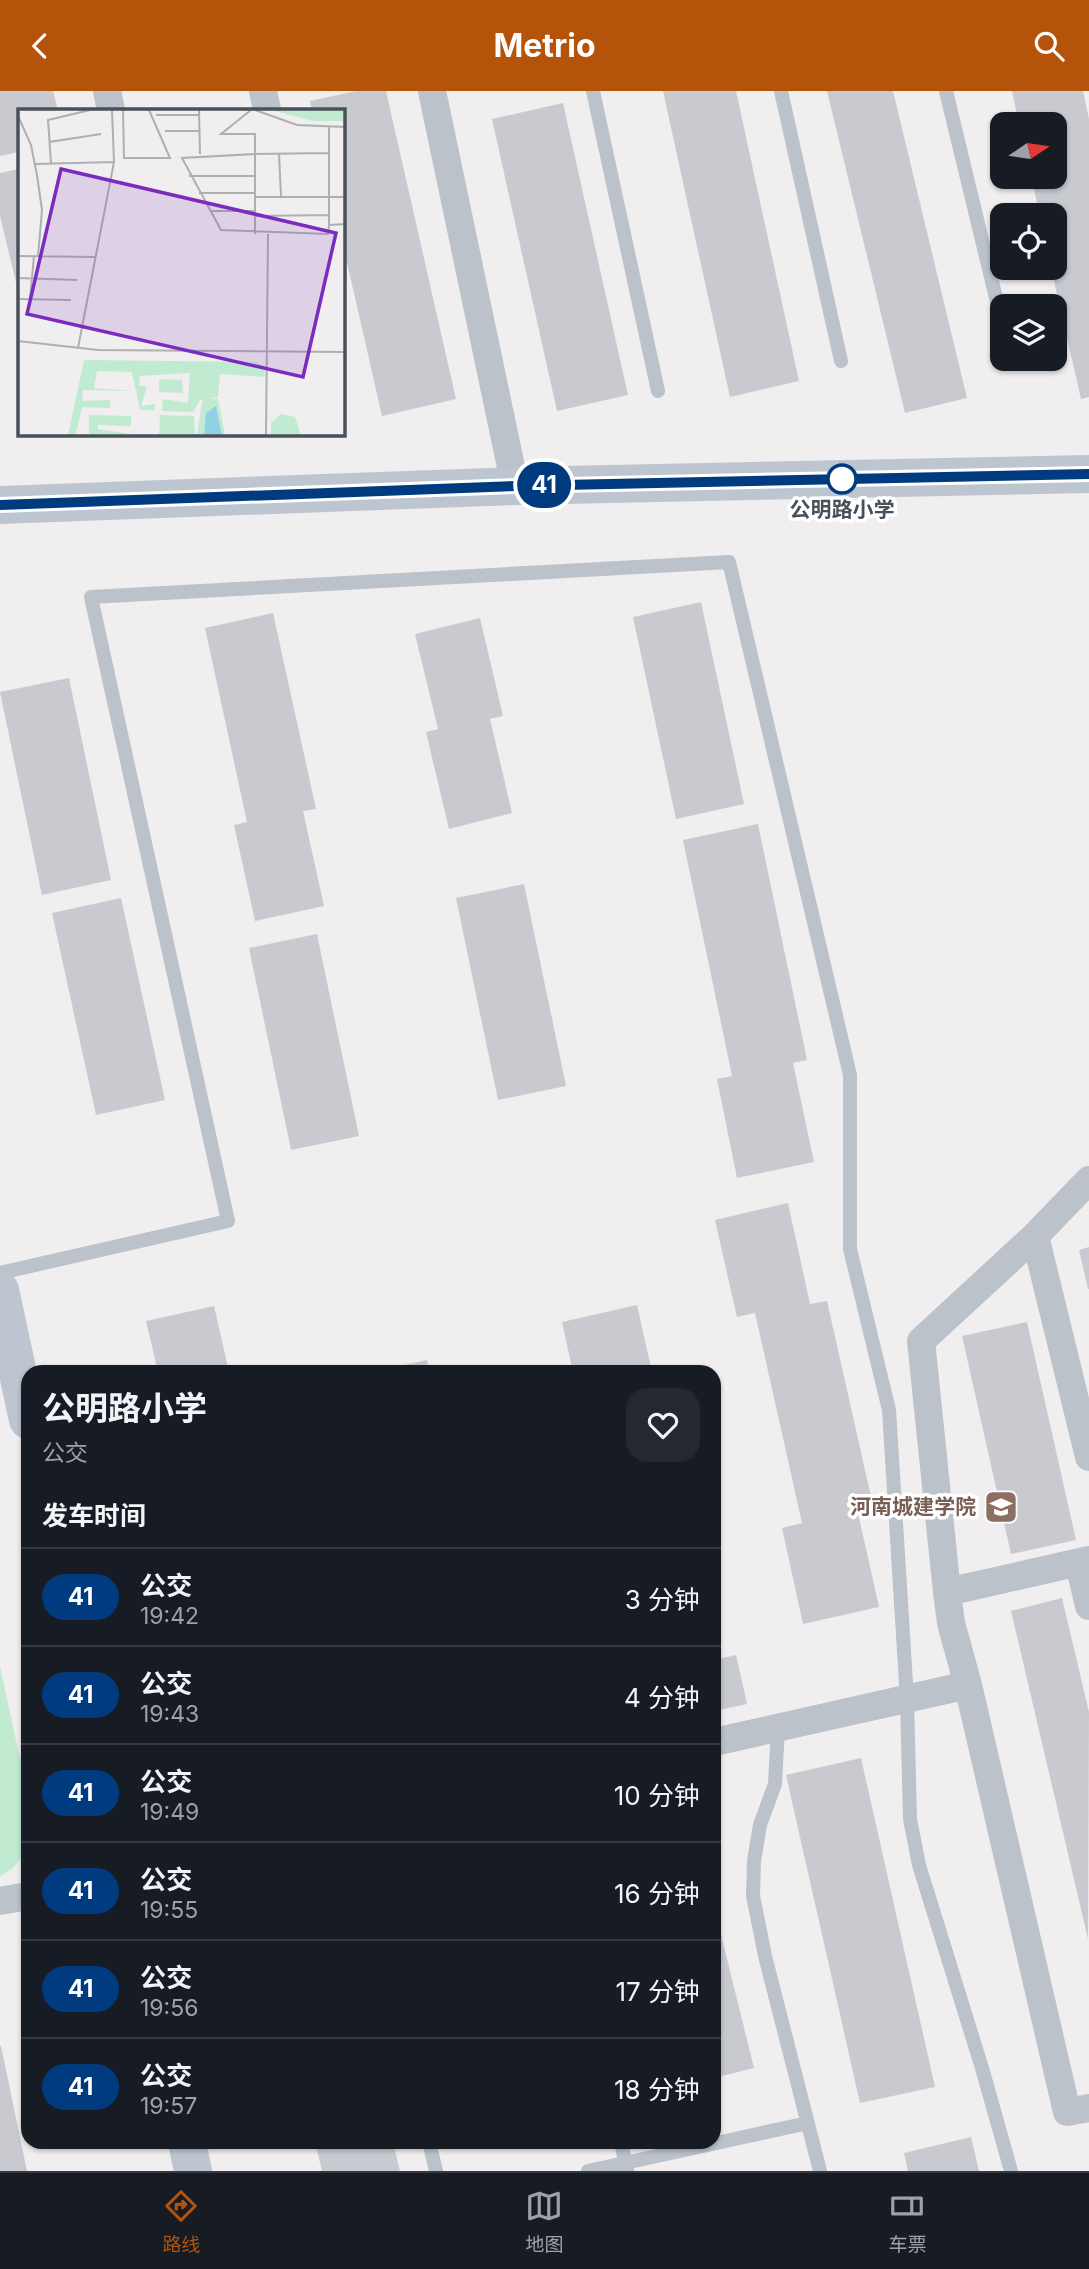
<!DOCTYPE html>
<html lang="zh">
<head>
<meta charset="utf-8">
<style>
	:root { --surface:#171b24; --page:#242831; --text:#f1f3f6; --muted:#9ea1a6; --line:#363941; --accent:#b45309 }
	body { margin:0; font-family:Inter,"Noto Sans SC",sans-serif; background:var(--page); color:var(--text); height:100vh; display:flex; flex-direction:column; font-size:26px; white-space:nowrap }
	* { box-sizing:border-box; margin:0 }
	p { font-size:23px; color:var(--muted) }
	.icon { flex:none; width:38px; height:38px; fill:none; stroke:currentColor; stroke-width:2; stroke-linecap:round; stroke-linejoin:round }
	.map { position:relative; flex:1; overflow:hidden }
	.panel { position:absolute; left:21px; top:1274px; width:700px; height:784px; display:flex; flex-direction:column; background:var(--surface); border-radius:21px; box-shadow:0 2px 5px #0004 }
	.panel>* { flex:none }
	.badge { padding:0 14px; border-radius:23px; font-size:24px; line-height:46px }
	.needle { width:46px; rotate:77deg }
	.buttons { position:absolute; left:990px; top:21px; display:grid; gap:14px }
	.buttons a { display:grid; place-items:center; width:77px; height:77px; border-radius:14px; background:var(--surface); box-shadow:0 2px 5px #0004; font-size:35px }
	.map>.badge { position:absolute; translate:-50% -50%; box-shadow:0 0 0 4px #fff }
	h2 { padding:0 21px; font-size:26px; line-height:63px }
	.round { display:grid; place-items:center; flex:none; width:74px; height:74px; border-radius:21px; background:var(--page) }
	.summary { display:flex; align-items:center; justify-content:space-between; height:119px; padding:0 21px }
	h1 { font-size:33px; font-weight:700; line-height:52px }
	ul { padding:0; list-style:none }
	li { display:flex; align-items:center; gap:21px; height:98px; padding:0 21px; border-top:2px solid var(--line) }
	li div { flex:1 }
	li b { display:block; font-size:26px }
	li em { font-style:normal }
	li .badge { min-width:77px; font-weight:700; text-align:center }
	header { display:flex; justify-content:space-between; align-items:center; height:91px; padding:0 21px; background:var(--accent); color:#fff; font-size:32px; font-weight:700 }
	.menu { display:flex; justify-content:space-around; align-items:center; height:98px; border-top:2px solid var(--line); background:var(--surface); font-size:19px; color:var(--muted) }
	.menu a { display:grid; justify-items:center; gap:4px }
	.menu .on { color:var(--accent) }
	.map>svg:first-child { display:block }
</style>
</head>
<body>
<header><svg class="icon" aria-label="back" viewBox="0 0 24 24"><path d="M15 5l-7 7 7 7"/></svg>Metrio<svg class="icon" aria-label="search" viewBox="0 0 24 24"><circle cx="10" cy="10" r="6"/><path d="M15 15l6 6"/></svg></header>
<div class="map">
<svg width="1089" height="2080" viewBox="0 0 1089 2080">
	<rect width="100%" height="100%" fill="#f0eeee"/>
	<path fill="#c0ebd1" d="M0 1575 28 1705V1753L25 1762 12 1778 0 1785Z"/>
	<path fill="#c9cad0" d="M0 0H53L58 19H19V61L0 65Z
		M356 0H386L456 308 382 325 343 154V19H312L310 10Z
		M663 0H736L799 290 730 306Z
		M827 0H893L967 307 905 322Z
		M1012 0H1083L1089 28V306L1081 308 1051 177H1055V124H1040L1031 86H1055V33H1019Z
		M563 12 628 304 557 320 492 28Z
		M19 78V200H18L0 125V82Z
		M701 511 744 713 676 728 633 526Z
		M273 522 316 718 303 720 324 815 255 830 234 734 247 731 205 537Z
		M480 527 503 625 490 628 512 722 449 738 426 641 438 638 415 543Z
		M69 587 111 789 42 804 0 601Z
		M758 733 807 969 793 972 814 1071 737 1087 717 988 732 985 683 749Z
		M524 793 566 995 498 1009 456 807Z
		M121 807 165 1009 96 1024 52 822Z
		M317 843 359 1045 291 1059 249 857Z
		M788 1112 810 1213 827 1210 874 1419 858 1422 879 1516 803 1533 782 1437 802 1432 755 1222 737 1226 715 1129Z
		M1089 1156V1198H1088L1079 1159Z
		M637 1214 652 1281H573L562 1231Z
		M214 1215 229 1281H158L146 1230Z
		M1027 1231 1076 1449 1011 1463 962 1245Z
		M427 1269 430 1281H376V1280Z
		M1062 1507 1089 1621 1088 1848 1011 1520Z
		M736 1564 747 1613 714 1620V1569Z
		M861 1667 935 1996 860 2012 786 1684Z
		M714 1815 754 1977 714 1987Z
		M0 1955H1L27 2080H0Z
		M971 2046 979 2080H908L904 2062Z
		M315 2051H393L400 2080H322Z"/>
	<g fill="none" stroke-linecap="round" stroke-linejoin="round">
		<path stroke="#bbc2ca" stroke-width="14" d="M593 0 658 300
			M781 0 841 270
			M946 0 1003 236
			M0 1182 228 1130 91 506 729 471 850 984V1158L889 1319 907 1608 910 1728 919 1774 982 1977 1011 2080
			M778 1637 775 1693 760 1734 754 1770 753 1805 765 1865 820 2080
			M429 2051 436 2080
			M621 2051 627 2079
			M588 2080 808 2032"/>
		<path stroke="#bbc2ca" stroke-width="28" d="M107 0 111 19
			M263 0 267 19
			M432 0 515 395
			M1089 1089 1035 1145 921 1250 947 1501 951 1532 968 1594 1067 2021 1089 2017
			M1035 1145 1089 1366
			M1079 1472 1089 1515
			M947 1501 1089 1469
			M714 1651 968 1594
			M0 1810 28 1805"/>
		<path stroke="#bdc6d0" stroke-width="38" d="M0 414 515 395 1089 383
			M0 1199 28 1329
			M187 2051 193 2080"/>
	</g>
	<g fill="none" stroke-linecap="round" stroke-linejoin="round">
		<defs>
			<path id="line" d="M0 414 515 395 1089 383"/>
		</defs>
		<use href="#line" stroke="#fff" stroke-width="16"/>
		<use href="#line" stroke="#003b80" stroke-width="10"/>
	</g>
	<defs>
		<symbol id="university-square" viewBox="-11 -11 22 22"><rect x="-9" y="-9" width="18" height="18" rx="4" fill="#8d6e63" stroke="#fff"/><path d="M0-5L7-2L0 1L-7-2ZM-4 1L0 2.5L4 1V4Q0 6-4 4Z" fill="#fff"/></symbol>
	</defs>
	<g fill-rule="evenodd">
		<use href="#university-square" x="982" y="1397" width="38" height="38"/>
	</g>
	<circle fill="#fff" stroke="#003b80" stroke-width="3.5" cx="842" cy="388" r="14"/>
	<g text-anchor="middle" stroke-width="7" stroke-linejoin="round" paint-order="stroke">
		<g font-size="21" font-weight="bold" fill="#48515a" stroke="#fff">
			<text x="842" y="426">公明路小学</text>
		</g>
		<g font-size="21" font-weight="bold" fill="#785e54" stroke="#fff" text-anchor="end">
			<text x="976" y="1423">河南城建学院</text>
		</g>
	</g>
	<g transform="translate(18 18)">
		<rect width="327" height="327" fill="#f0eeee"/>
		<path d="M253 1H327V12H295ZM66 251 238 253 246 257 247 268 202 265 200 288 182 291 175 303 144 302 145 290 170 294 172 264 122 267 121 277H129L123 297 137 295V301H122L114 263 79 262 76 279 114 282 65 281 64 292 92 291V299L64 298 57 327H50ZM141 270 164 271 165 284 141 283ZM189 289 200 290 207 327H179L184 292ZM263 305 277 308 283 327H253V314ZM71 306 113 307V317L80 316V320L112 325 71 327ZM142 306 176 307 177 327H141Z" fill="#c0ebd1"/>
		<path d="M198 297 204 327H186L188 304Z" fill="#90d1e4"/>
		<path fill="none" stroke="#adafb3" stroke-width="2" d="M105 1 106 49H152L131 1M181 1 182 45M233 1 203 25H237V45L164 49 203 121 310 125 311 116M237 1 279 16 328 18M138 6H181M0 7 13 36 19 66 24 101 20 147M311 18V116L328 115M147 22H182M31 33 83 25M261 45 263 87M33 54 30 11 72 1M17 55 96 53M171 67H238M181 84H238M238 88H328M193 102H237M238 107 311 106M237 125V45L311 44M0 147 78 148M0 169 59 171M0 190 53 191M12 190 16 147M0 232 80 241 328 243M60 239 96 53 94 1M248 327 250 125"/>
		<path fill="#7b2cbf" fill-opacity="0.15" stroke="#7b2cbf" stroke-width="3.5" d="M43 60 318 124 285 268 9 205Z"/>
		<rect width="327" height="327" fill="none" stroke="#48515a" stroke-width="3.5"/>
	</g>
</svg>
<div class="buttons">
<a><svg class="needle" viewBox="-14 -14 28 28"><path d="M0-13l5 13h-10z" fill="#e53935"/><path d="M0 13l5-13h-10z" fill="#9ea1a6"/></svg></a>
<a><svg class="icon" aria-label="locate" viewBox="0 0 24 24"><circle cx="12" cy="12" r="6"/><path d="M12 2v4M12 18v4M2 12h4M18 12h4"/></svg></a>
<a><svg class="icon" aria-label="layers" viewBox="0 0 24 24"><path d="M12 4l9 5-9 5-9-5zM3 14l9 5 9-5"/></svg></a>
</div>
<b class="badge" style="left:544px;top:394px;background:#003b80;color:#fff">41</b>
<section class="panel">
<div class="summary"><div><h1>公明路小学</h1><p>公交</p></div><a class="round"><svg class="icon" aria-label="heart" viewBox="0 0 24 24"><path d="M12 20l-8-8c-3-5 5-10 8-4 3-6 11-1 8 4z"/></svg></a></div>
<h2>发车时间</h2>
<ul>
<li><span class="badge" style="background:#003b80;color:#fff">41</span><div><b>公交</b><p>19:42</p></div><em>3 分钟</em></li>
<li><span class="badge" style="background:#003b80;color:#fff">41</span><div><b>公交</b><p>19:43</p></div><em>4 分钟</em></li>
<li><span class="badge" style="background:#003b80;color:#fff">41</span><div><b>公交</b><p>19:49</p></div><em>10 分钟</em></li>
<li><span class="badge" style="background:#003b80;color:#fff">41</span><div><b>公交</b><p>19:55</p></div><em>16 分钟</em></li>
<li><span class="badge" style="background:#003b80;color:#fff">41</span><div><b>公交</b><p>19:56</p></div><em>17 分钟</em></li>
<li><span class="badge" style="background:#003b80;color:#fff">41</span><div><b>公交</b><p>19:57</p></div><em>18 分钟</em></li>
</ul>
</section>
</div>
<nav class="menu">
<a class="on"><svg class="icon" aria-label="directions" viewBox="0 0 24 24"><path d="M12 3l9 9-9 9-9-9zM9 14v-3h6M13 9l2 2-2 2"/></svg>路线</a>
<a><svg class="icon" aria-label="map" viewBox="0 0 24 24"><path d="M3 6l6-2 6 2 6-2v14l-6 2-6-2-6 2zM9 4v14M15 6v14"/></svg>地图</a>
<a><svg class="icon" aria-label="tickets" viewBox="0 0 24 24"><path d="M3 7h18v10H3zM15 7v10"/></svg>车票</a>
</nav>
</body>
</html>
